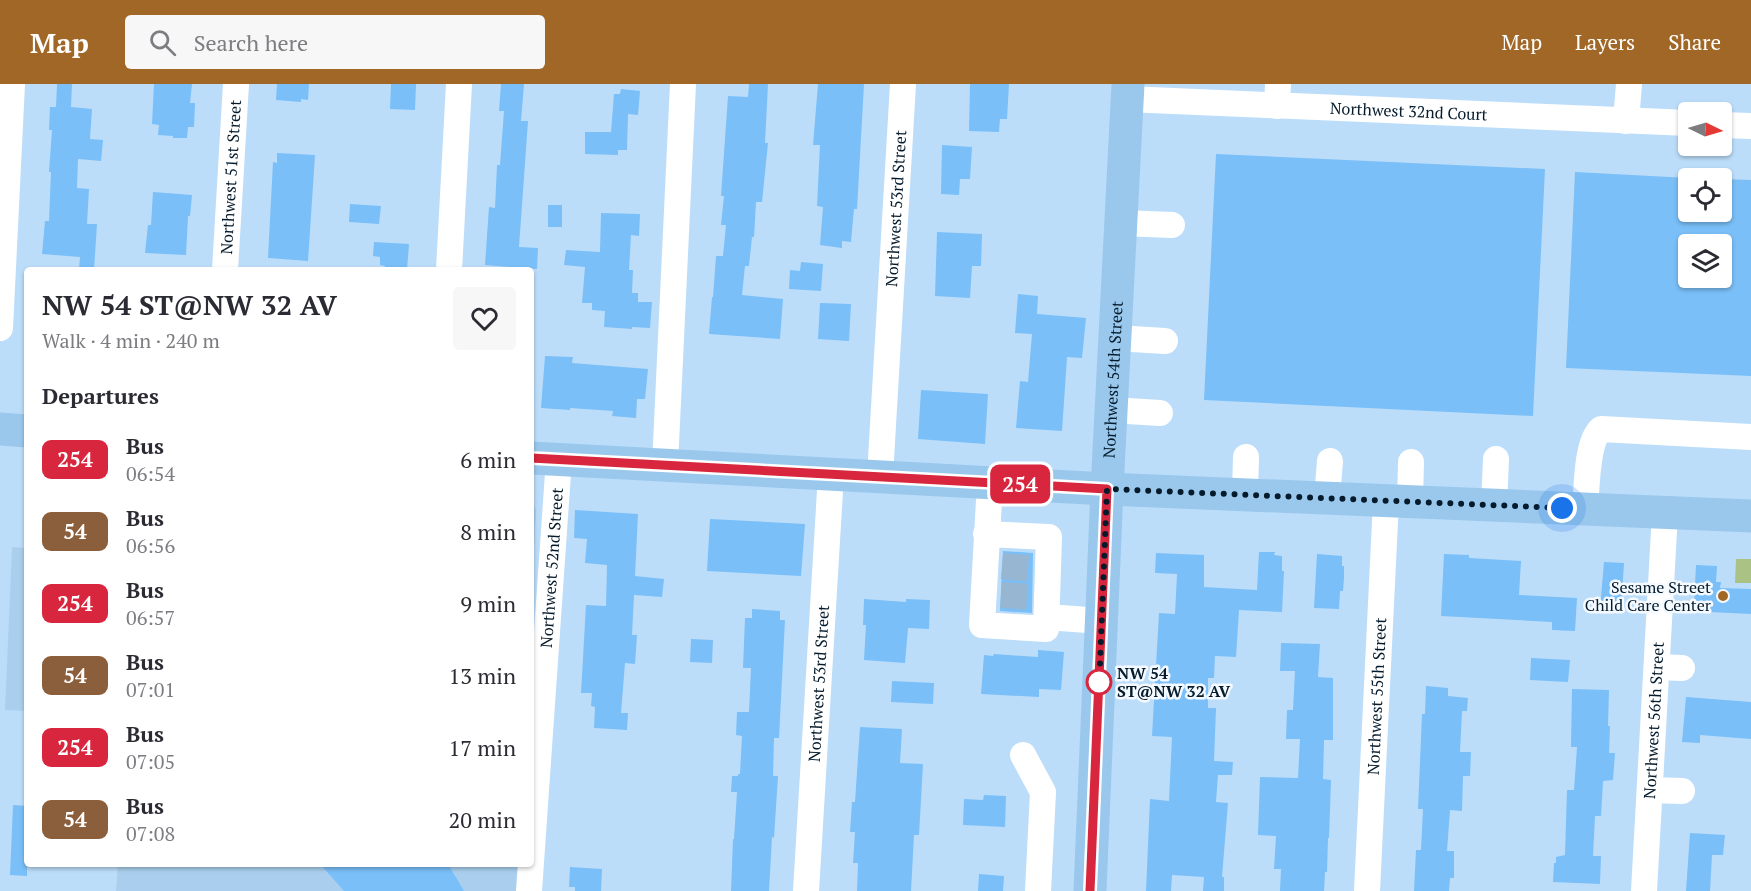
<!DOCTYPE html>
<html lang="en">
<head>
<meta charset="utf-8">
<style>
	:root { --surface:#fff; --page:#f7f7f7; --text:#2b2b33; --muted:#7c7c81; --accent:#a16727 }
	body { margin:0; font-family:"PT Serif",serif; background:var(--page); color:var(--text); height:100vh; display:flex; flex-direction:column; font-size:22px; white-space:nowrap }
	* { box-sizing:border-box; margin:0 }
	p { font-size:20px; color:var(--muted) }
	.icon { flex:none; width:33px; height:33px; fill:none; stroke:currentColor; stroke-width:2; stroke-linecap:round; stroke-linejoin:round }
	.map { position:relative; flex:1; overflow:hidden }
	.details { position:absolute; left:24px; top:183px; width:510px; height:600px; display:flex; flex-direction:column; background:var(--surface); border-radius:6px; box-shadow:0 2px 4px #0004 }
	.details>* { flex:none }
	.badge { padding:0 12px; border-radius:9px; font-size:21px; line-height:39px }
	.needle { width:39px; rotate:95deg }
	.controls { position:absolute; left:1678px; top:18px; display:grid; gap:12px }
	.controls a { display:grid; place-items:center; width:54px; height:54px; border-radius:6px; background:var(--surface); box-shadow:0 2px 4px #0004; font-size:30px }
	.you { position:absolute; width:30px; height:30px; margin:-15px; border:4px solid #fff; border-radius:50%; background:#1a73e8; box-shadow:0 0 0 9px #1a73e833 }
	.map>.badge { position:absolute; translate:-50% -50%; box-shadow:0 0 0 3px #fff }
	h2 { padding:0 18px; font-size:22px; line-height:54px }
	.round { display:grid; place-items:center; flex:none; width:63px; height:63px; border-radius:6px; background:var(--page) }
	.headline { display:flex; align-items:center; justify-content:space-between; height:102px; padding:0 18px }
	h1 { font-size:28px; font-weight:700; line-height:45px }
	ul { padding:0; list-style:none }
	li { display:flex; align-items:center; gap:18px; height:72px; padding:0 18px }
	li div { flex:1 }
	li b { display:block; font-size:22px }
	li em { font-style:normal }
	li .badge { min-width:66px; font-weight:700; text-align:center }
	header { display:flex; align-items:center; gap:36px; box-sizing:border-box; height:84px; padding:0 30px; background:var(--accent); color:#fff }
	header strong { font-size:28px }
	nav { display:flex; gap:33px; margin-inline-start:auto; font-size:21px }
	.search { width:420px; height:54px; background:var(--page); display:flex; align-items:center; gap:15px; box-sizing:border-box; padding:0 21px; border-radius:6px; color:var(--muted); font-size:22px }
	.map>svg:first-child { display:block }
</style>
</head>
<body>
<header>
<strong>Map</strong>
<div class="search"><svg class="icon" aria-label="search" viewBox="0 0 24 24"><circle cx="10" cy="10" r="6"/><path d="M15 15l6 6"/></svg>Search here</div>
<nav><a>Map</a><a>Layers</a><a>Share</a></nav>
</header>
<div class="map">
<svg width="1751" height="807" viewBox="0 0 1751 807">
	<rect width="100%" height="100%" fill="#bcddfa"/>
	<path fill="#aacfee" d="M531 412 536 426 531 523Z
		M12 463 27 464V627L5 626Z
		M118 780H518L517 807H116Z"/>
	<path fill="#abc285" d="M1736 475H1751V499H1735Z"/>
	<path fill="#7abff8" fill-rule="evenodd" d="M57 0H72L71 23 92 25 90 55 103 56 101 77 78 75 77 104 89 105 87 140H97L94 186H79L80 173 42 170 45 137H49L51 88H49L52 46H49L50 23H56Z
		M154 0H192L190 19H195L194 43H188L187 54H173V52L158 51 159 41 152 40Z
		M277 0H309L308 16 301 15V18L276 16Z
		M391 0H416L415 26 390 25Z
		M501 0H524L521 37H528L519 163 538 164 537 185 485 181 489 123 495 124 497 81H500L504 27H499Z
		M749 0H768L765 59H768L762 118H756L754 153H752L749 182H745L742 211 783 215 780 255 709 250 712 213H713L716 172H723L726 141H721L724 112H721L728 12 748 13Z
		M818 0H864L857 125H854L851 158 842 157V164L820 161 823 123 817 122 820 61H813Z
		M970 0H1009L1007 35H1000L999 48 969 47Z
		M621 5 640 7 638 31 628 30 627 66H618V71L585 70V48H611L614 10H620Z
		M942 61 972 63 970 95H960L959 111 941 110Z
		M277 69 315 71 308 177 268 174 273 78 277 79Z
		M1216 70 1545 85 1533 332 1204 316Z
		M1575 88 1689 94V128H1722V95L1751 96V292L1566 284ZM1689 160H1722V194H1689Z
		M153 108 192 111 190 132H188L186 171 145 169 148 141H151Z
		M350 120 381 122 379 140 349 138Z
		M548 121H562V143H548Z
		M601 129 640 130 639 152 631 151 629 186H633L632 209H638V218H652L650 244 632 243V245L604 243 605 227 592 226V219H582L585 183 564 181 566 166 600 168Z
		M937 148 982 150 981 182H972L970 214 935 212Z
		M374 158 409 160 407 186H384L385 182 380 181V173L373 172Z
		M801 178 823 180 821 207 789 205 790 186 800 187Z
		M1018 210 1038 212 1037 230 1086 234 1082 274 1067 273 1062 347 1016 344 1020 297 1028 298 1032 250 1015 249Z
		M820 219 851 220 849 257 818 255Z
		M545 272 573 273 572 279 648 285 645 315H637L636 334 612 332 613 327 570 324V326L541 324Z
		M921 306 988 310 985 360 918 355Z
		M575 426 638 430 635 492 664 495 662 513 634 511 632 551H637L635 580 625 579 621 629H628L627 646 594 644 595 623 591 622 592 609H581L586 521 606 522 607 481 585 479 587 455 574 454Z
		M710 435 805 440 801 492 707 487Z
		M1003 467 1033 469 1032 529 1000 527Z
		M1259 468H1275L1274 471 1282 472V487H1284L1282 528 1239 526 1236 573 1215 572 1214 594H1208V624H1216L1214 677 1233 678 1232 691H1218L1216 718 1228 719 1222 793H1224V807H1203L1204 793 1172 791 1171 807H1146L1150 715 1169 717 1172 653 1152 652 1159 529 1175 530 1177 490 1155 489 1156 469 1204 471V503L1257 506Z
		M1317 470 1342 472V482H1344V494L1343 507H1340L1339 525 1314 524Z
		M1444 470 1469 471V474L1521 477 1519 511 1577 514 1575 547 1552 546V538L1441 532Z
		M1604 478 1624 479 1621 526 1600 525Z
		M1696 481 1717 482 1716 498H1721L1720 504 1751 505V530L1710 528V520H1694Z
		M864 515 906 518V515L930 516 929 545 908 544 905 579 864 576 866 541H863Z
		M752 525 780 527V536H785L779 654H774L773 692H778L774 754 772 753 769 807H731L733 755H734L737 708H731L732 692H738V690H740L742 652 736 651 737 628H749L751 584H743L745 534H752Z
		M691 555 713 556 712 579 690 578Z
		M1281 559 1320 560 1318 593 1333 594V656H1324L1323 695 1331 696 1329 754H1328L1327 788H1325L1324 807H1280L1281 785H1274L1276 752 1258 751 1260 693 1298 694 1300 655H1286L1287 626H1293L1295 587H1280Z
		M1038 566 1064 568 1061 606 1039 605V613L981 610 984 571 993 572 994 570 1038 573Z
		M1531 574 1570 576 1568 598 1530 596Z
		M892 597 934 599 933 620 891 618Z
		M1426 602 1448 604V612L1468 614 1467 627H1462L1460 668H1471L1470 692H1463L1462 727 1450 726 1447 767H1454V794H1450L1449 807H1414L1416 766H1421L1423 725H1418L1422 630H1425Z
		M1572 605 1609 606 1608 642H1610L1609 669H1615L1613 696 1603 697 1601 732H1595L1593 772H1601L1600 800 1553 798 1554 779H1556V773L1565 771 1567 706H1574L1577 663H1571Z
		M1686 613 1751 618V655L1700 651V659L1682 658Z
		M860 643 902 645 900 679 923 680 919 751H914L911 807H857L858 779H853L855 748H850L852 718H855Z
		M984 711 1006 712 1005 743 963 741 964 715 983 716Z
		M13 721 27 722V792L10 791Z
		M1690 749 1725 751 1723 771H1712L1710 807H1686Z
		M320 780H448L464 807H344Z
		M570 783 602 785 601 807H575V803H569Z
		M979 790 1004 792 1003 807H978Z"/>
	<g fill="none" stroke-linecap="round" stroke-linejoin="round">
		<path stroke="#97b6d1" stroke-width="26" stroke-dasharray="26 13" stroke-linecap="butt" d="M1002 482 1036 485
			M1001 511 1035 513"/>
		<g stroke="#fff" stroke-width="26">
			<path id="s1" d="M1127 15 1689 39"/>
			<path d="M1277 22 1278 0"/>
			<path d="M1626 37 1629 0"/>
			<path d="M1722 41 1751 42"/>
			<path d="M1121 139 1172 141"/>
			<path id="s2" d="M225 186 236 0"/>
			<path d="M449 186 459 0"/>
			<path d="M0 244 12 0"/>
			<path d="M1115 254 1165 257"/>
			<path d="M1111 326 1160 329"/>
			<path d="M665 381 683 0"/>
			<path id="s3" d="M880 392 903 0"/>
			<path d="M1245 410 1246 373"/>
			<path d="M1327 414 1330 377"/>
			<path d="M1410 417 1411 378"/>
			<path d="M1494 422 1496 375"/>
			<path d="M1585 425C1587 405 1586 358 1601 345L1751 353"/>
			<path d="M986 450 1049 453 1046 545 982 541 990 399"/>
			<path d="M1047 533 1101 537"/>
			<path d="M1657 583 1682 584"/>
			<path d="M1023 671 1043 708 1038 807"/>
			<path d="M1650 706 1682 707"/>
			<path id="s4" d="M529 807 559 375"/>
			<path id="s5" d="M806 807 831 390"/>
			<path id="s6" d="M1367 807 1386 417"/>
			<path id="s7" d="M1644 807 1665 429"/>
		</g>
		<g stroke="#9ac8ec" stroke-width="33">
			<path d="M0 345 27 347"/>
			<path d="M531 374 1107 405 1751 432"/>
			<path id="s8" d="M1090 807 1107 405 1128 0"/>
		</g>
	</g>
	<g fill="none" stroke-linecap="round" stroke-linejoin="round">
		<defs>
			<path id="line" d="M531 374 1107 405 1090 807"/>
		</defs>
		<use href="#line" stroke="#fff" stroke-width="14"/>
		<use href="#line" stroke="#d7263d" stroke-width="9"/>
		<path stroke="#051b2c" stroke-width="6" stroke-dasharray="0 10.8" d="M1099 598V605L1107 405 1562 424"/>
	</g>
	<circle fill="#a16727" stroke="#f4faff" stroke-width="2" cx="1723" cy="512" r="6"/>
	<circle fill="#fff" stroke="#d7263d" stroke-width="3" cx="1099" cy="598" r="12"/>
	<g text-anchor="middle" stroke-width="5" stroke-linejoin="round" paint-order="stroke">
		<g font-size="16" fill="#051b2c" stroke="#f4faff">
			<text dy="6" stroke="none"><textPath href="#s1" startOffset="282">Northwest 32nd Court</textPath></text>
			<text dy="6" stroke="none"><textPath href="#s2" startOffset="93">Northwest 51st Street</textPath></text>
			<text dy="6" stroke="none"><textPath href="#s3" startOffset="268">Northwest 53rd Street</textPath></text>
			<text dy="6" stroke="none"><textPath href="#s8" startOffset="512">Northwest 54th Street</textPath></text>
			<text dy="6" stroke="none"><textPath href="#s4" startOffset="324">Northwest 52nd Street</textPath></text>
			<text dy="6" stroke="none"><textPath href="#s5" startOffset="208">Northwest 53rd Street</textPath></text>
			<text dy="6" stroke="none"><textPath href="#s6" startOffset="195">Northwest 55th Street</textPath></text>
			<text dy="6" stroke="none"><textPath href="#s7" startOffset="171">Northwest 56th Street</textPath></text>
		</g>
		<g font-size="16" fill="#051b2c" stroke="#f4faff" text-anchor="end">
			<text x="1711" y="509">Sesame Street<tspan x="1711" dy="18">Child Care Center</tspan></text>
		</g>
		<g font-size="16" font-weight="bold" fill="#051b2c" stroke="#f4faff" text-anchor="start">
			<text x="1117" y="595">NW 54<tspan x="1117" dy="18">ST@NW 32 AV</tspan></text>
		</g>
	</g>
</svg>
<div class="controls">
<a><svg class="needle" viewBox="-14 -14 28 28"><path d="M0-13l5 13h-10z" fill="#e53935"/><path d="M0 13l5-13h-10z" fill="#7c7c81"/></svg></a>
<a><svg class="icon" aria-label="locate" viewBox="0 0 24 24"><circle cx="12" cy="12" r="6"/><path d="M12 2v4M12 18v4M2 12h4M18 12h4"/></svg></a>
<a><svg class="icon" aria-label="layers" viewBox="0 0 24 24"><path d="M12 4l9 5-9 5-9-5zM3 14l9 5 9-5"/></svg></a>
</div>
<div class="you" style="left:1562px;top:424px"></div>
<b class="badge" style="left:1020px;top:400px;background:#d7263d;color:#fff">254</b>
<section class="details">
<div class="headline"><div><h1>NW 54 ST@NW 32 AV</h1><p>Walk · 4 min · 240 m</p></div><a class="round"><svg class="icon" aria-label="heart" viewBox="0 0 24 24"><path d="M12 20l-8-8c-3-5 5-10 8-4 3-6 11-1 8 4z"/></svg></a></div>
<h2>Departures</h2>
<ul>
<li><span class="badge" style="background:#d7263d;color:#fff">254</span><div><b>Bus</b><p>06:54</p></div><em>6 min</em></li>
<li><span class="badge" style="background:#8b5e3c;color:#fff">54</span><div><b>Bus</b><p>06:56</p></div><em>8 min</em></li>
<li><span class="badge" style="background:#d7263d;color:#fff">254</span><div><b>Bus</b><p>06:57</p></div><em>9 min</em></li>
<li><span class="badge" style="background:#8b5e3c;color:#fff">54</span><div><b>Bus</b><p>07:01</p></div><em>13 min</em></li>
<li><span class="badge" style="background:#d7263d;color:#fff">254</span><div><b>Bus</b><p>07:05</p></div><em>17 min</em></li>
<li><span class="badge" style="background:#8b5e3c;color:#fff">54</span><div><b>Bus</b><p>07:08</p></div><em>20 min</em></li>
</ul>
</section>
</div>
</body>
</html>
